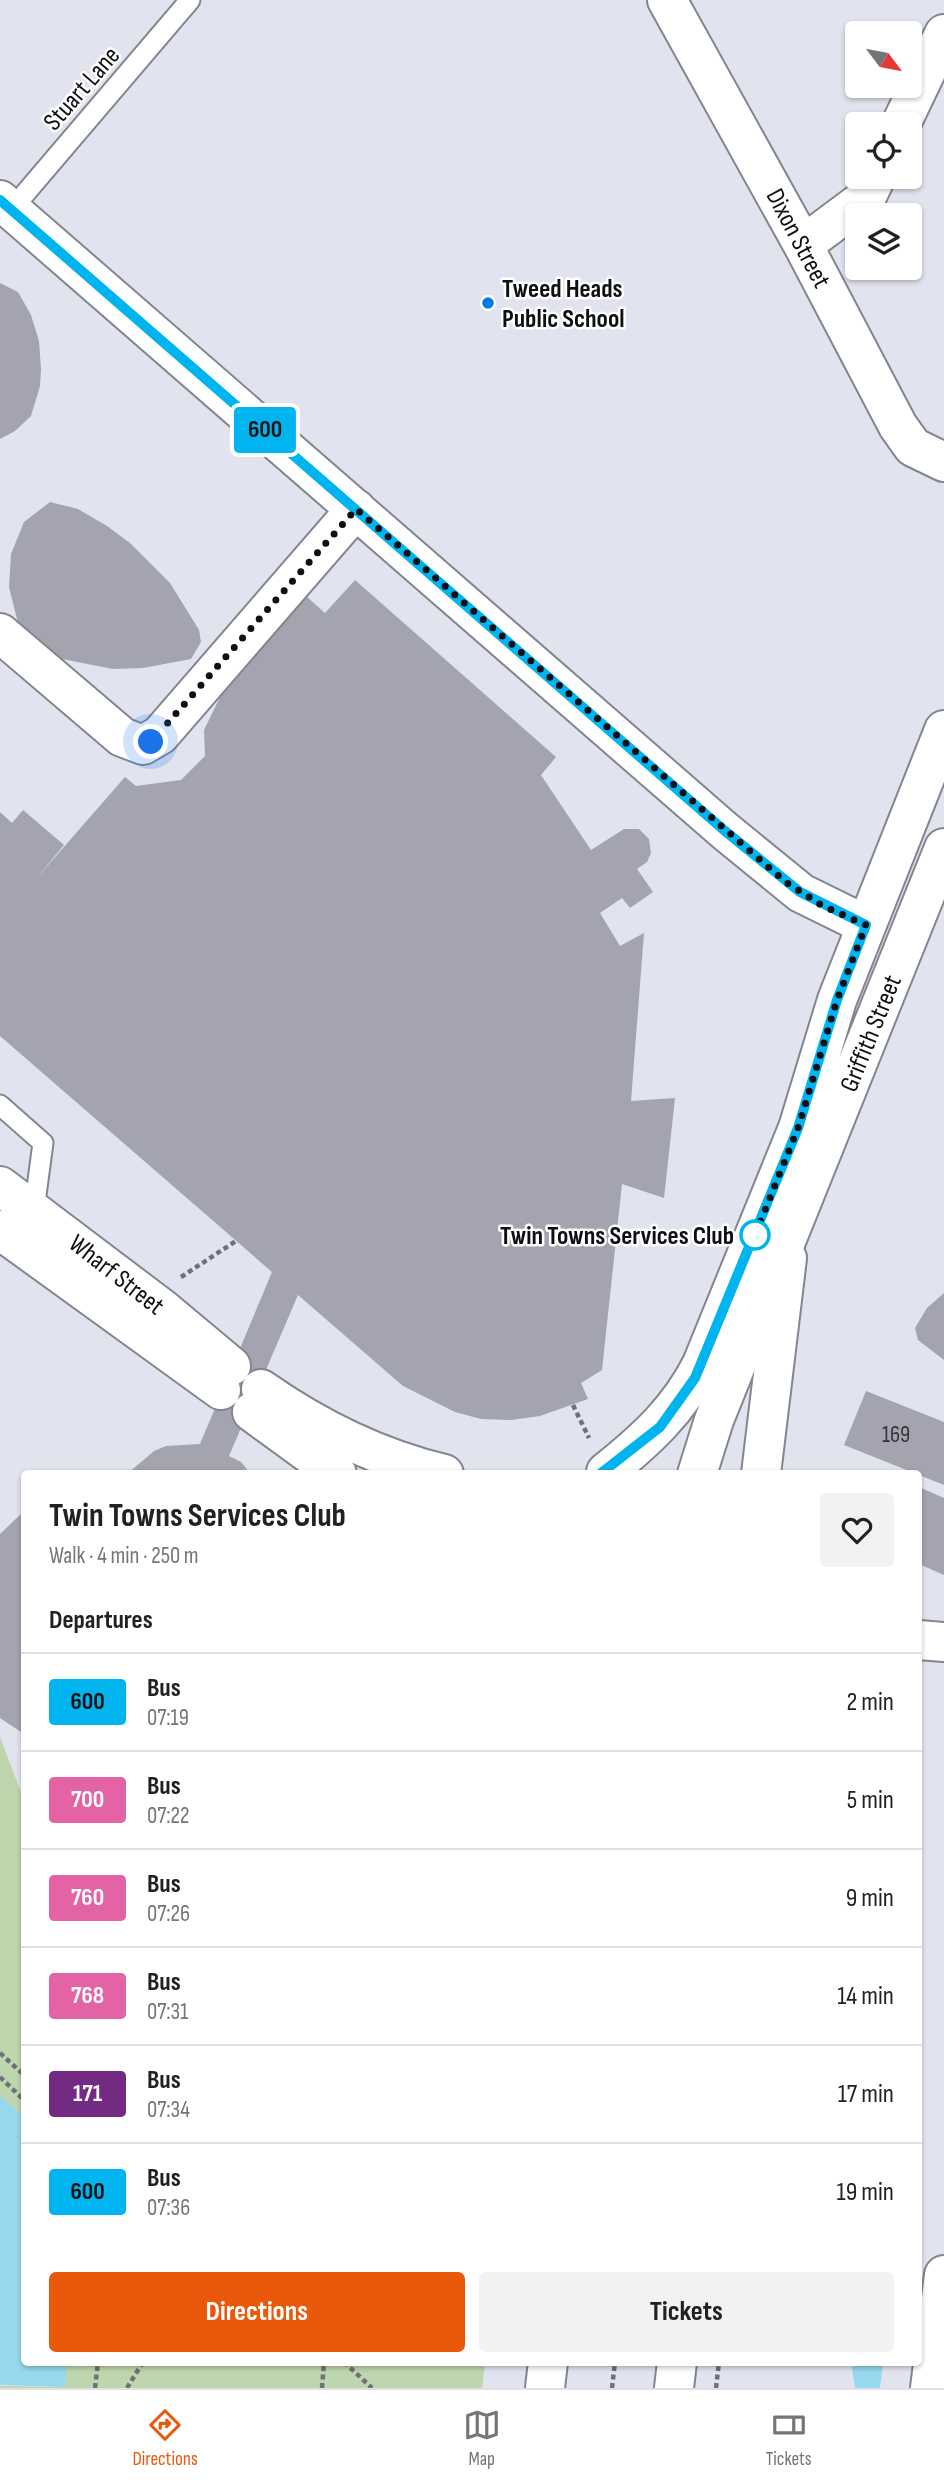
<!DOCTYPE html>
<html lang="en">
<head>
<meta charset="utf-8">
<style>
	:root { --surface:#fff; --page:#f2f2f2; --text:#202124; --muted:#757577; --line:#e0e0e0; --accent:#ea580c }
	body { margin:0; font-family:"Sofia Sans Condensed",sans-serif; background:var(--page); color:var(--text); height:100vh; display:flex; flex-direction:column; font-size:26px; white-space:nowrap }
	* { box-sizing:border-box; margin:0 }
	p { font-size:23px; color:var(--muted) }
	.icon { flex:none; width:38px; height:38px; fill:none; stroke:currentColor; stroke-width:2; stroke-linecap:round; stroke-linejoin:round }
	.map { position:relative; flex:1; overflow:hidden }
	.panel { position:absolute; left:21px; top:1470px; width:901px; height:896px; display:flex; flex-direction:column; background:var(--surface); border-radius:7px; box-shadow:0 2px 5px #0004 }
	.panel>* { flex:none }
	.badge { padding:0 14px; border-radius:5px; font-size:24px; line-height:46px }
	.needle { width:46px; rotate:122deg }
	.fabs { position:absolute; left:845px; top:21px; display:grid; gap:14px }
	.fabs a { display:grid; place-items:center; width:77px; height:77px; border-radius:7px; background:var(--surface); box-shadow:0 2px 5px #0004; font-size:35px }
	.you { position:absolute; width:35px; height:35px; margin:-18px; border:5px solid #fff; border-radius:50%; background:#1a73e8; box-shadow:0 0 0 10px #1a73e833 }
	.map>.badge { position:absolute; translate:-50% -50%; box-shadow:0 0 0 4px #fff }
	h2 { padding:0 28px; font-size:26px; line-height:63px }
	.round { display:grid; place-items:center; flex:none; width:74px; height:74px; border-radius:7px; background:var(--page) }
	.summary { display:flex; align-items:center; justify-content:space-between; height:119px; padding:0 28px }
	h1 { font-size:33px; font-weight:700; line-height:52px }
	.primary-button { display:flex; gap:14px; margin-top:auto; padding:14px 28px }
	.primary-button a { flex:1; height:80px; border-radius:7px; background:var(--accent); color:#fff; font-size:28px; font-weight:700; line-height:80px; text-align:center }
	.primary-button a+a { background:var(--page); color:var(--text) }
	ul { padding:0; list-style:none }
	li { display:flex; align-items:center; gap:21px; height:98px; padding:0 28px; border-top:2px solid var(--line) }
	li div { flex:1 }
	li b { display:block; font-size:26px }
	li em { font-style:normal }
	li .badge { min-width:77px; font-weight:700; text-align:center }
	.tabs { display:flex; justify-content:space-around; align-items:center; height:98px; border-top:2px solid var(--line); background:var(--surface); font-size:19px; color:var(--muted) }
	.tabs a { display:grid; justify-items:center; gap:4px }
	.tabs .active { color:var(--accent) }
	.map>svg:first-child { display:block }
</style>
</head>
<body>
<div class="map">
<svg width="944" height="2388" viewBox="0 0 944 2388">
	<rect width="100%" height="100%" fill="#e1e3ef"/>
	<path fill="#bed6ad" d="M0 1737 24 1800V2117L0 2096Z
		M67 2362 485 2363 482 2388H0V2386L65 2387Z"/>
	<path fill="#96d8ed" d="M0 2096 24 2117V2362L67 2363 65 2387 0 2385Z
		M851 2363H883L880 2388H855Z"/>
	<path fill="#a3a4af" d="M0 283 18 292 31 315 39 341 41 370 40 386 31 416 15 431 0 439Z
		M50 502 78 509 107 526 130 543 170 583 199 630 201 642 191 659 143 668 113 669 62 659 49 653 18 623 9 587 11 554 24 522Z
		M355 580 556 757 541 775 591 850 624 829H639L649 839 651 853 647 862 637 869 653 892 630 908 622 898 600 913 620 946 644 933 631 1101 675 1098 664 1198 622 1184 602 1370 581 1383 588 1399 540 1416 511 1420 481 1419 455 1412 403 1386 298 1295 229 1456 241 1462 251 1474H127L154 1451 166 1446 200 1444 272 1272 0 1036V812L12 823 23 810 64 845 35 880 125 777 136 786 181 780 205 756 204 730 222 693 306 596 325 613Z
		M944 1293V1360L918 1340 915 1328 927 1308Z
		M866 1391 944 1422V1485L844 1445Z
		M919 1487 944 1498V1575L919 1564Z
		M24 1511V1734L0 1718V1534Z"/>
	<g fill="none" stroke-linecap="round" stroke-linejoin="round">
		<defs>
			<path id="lane" d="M11 210 190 0
				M0 1105 43 1143 34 1210"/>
			<path id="street" d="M667 0 803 245 898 426 913 447 944 462
				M901 124 944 34
				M0 200 725 831 801 893 866 925
				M803 245 866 198 876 177
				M0 633 122 737 143 745 160 735 356 509
				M761 1474 787 1258
				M919 1640 944 1642"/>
			<path id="secondary" d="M0 1186 164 1310 231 1366
				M0 1230 221 1390
				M261 1389C318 1429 377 1458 444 1474
				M252 1412 337 1474
				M606 1472C646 1440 679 1410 702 1364L798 1128 837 1000 944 730
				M697 1474 714 1420 944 848
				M545 2388 548 2362
				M674 2388 677 2362
				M930 2388 944 2275"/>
		</defs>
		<use href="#lane" stroke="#83858f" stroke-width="23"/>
		<use href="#street" stroke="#83858f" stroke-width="42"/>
		<use href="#secondary" stroke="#83858f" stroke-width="42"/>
		<path stroke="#6f7078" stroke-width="4.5" stroke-dasharray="5 3.5" stroke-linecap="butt" d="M181 1277 236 1241
			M573 1405 589 1438
			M0 2053 24 2075
			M0 2077 24 2100
			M344 2362 372 2388
			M95 2388 98 2362
			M127 2388 143 2362
			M322 2388 324 2362
			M612 2388 615 2362
			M716 2388 719 2362"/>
		<use href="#lane" stroke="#fff" stroke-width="19"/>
		<use href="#street" stroke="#fff" stroke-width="38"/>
		<use href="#secondary" stroke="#fff" stroke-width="38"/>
	</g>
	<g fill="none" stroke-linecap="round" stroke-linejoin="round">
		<defs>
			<path id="line" d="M0 200 725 831 800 892 866 925 837 1000 798 1128 695 1378 660 1427 600 1474"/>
		</defs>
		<use href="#line" stroke="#fff" stroke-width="16"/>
		<use href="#line" stroke="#00b5ef" stroke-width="10"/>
		<path stroke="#0e0f13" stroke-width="7" stroke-dasharray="0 12.6" d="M151 742 356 509 787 883 823 906 866 925 837 1000 798 1128 755 1235"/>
	</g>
	<circle fill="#007ce2" stroke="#fff" stroke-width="2.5" cx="488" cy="303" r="7"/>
	<circle fill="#fff" stroke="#00b5ef" stroke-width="3.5" cx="755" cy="1235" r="14"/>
	<g text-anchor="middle" stroke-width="5" stroke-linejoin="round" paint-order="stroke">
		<g font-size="23" fill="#33343a">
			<text x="896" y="1442">169</text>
		</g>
		<g font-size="26" fill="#0e0f13" stroke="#fff">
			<text transform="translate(81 88) rotate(-49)" y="9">Stuart Lane</text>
			<text transform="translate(799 238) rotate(62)" y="9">Dixon Street</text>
			<text transform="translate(870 1033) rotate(-68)" y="9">Griffith Street</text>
			<text transform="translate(117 1274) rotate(38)" y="9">Wharf Street</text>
		</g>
		<g font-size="26" font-weight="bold" fill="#0e0f13" stroke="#fff" text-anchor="start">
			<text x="502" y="297">Tweed Heads<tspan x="502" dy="30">Public School</tspan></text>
		</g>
		<g font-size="26" font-weight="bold" fill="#0e0f13" stroke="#fff" text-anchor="end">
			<text x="734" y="1244">Twin Towns Services Club</text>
		</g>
	</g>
</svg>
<div class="fabs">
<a><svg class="needle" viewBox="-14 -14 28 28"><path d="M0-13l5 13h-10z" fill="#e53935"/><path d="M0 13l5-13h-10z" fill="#757577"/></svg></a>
<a><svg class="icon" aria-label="locate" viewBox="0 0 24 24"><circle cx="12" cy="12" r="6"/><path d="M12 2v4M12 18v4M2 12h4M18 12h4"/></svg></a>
<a><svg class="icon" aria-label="layers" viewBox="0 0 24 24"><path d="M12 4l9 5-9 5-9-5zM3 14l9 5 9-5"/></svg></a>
</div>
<div class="you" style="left:151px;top:742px"></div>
<b class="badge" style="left:265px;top:430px;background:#00b5ef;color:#111">600</b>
<section class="panel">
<div class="summary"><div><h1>Twin Towns Services Club</h1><p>Walk · 4 min · 250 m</p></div><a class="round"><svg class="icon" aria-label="heart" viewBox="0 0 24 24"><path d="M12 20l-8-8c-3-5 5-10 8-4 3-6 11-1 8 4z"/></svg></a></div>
<h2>Departures</h2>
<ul>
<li><span class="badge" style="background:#00b5ef;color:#111">600</span><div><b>Bus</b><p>07:19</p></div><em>2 min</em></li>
<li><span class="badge" style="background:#e463a4;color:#fff">700</span><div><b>Bus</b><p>07:22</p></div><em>5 min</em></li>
<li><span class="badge" style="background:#e463a4;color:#fff">760</span><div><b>Bus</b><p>07:26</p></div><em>9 min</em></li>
<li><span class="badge" style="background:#e463a4;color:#fff">768</span><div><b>Bus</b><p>07:31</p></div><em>14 min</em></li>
<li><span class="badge" style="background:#732a82;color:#fff">171</span><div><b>Bus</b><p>07:34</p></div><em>17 min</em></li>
<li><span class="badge" style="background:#00b5ef;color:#111">600</span><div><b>Bus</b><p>07:36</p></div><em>19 min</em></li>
</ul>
<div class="primary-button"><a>Directions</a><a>Tickets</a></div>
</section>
</div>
<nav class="tabs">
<a class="active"><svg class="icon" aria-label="directions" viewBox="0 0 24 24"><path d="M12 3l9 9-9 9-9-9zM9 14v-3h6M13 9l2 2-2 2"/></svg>Directions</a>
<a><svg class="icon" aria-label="map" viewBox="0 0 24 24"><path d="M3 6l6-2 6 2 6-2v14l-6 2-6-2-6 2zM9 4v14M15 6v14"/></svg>Map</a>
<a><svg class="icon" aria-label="tickets" viewBox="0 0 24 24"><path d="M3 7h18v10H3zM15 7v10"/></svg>Tickets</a>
</nav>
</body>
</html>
